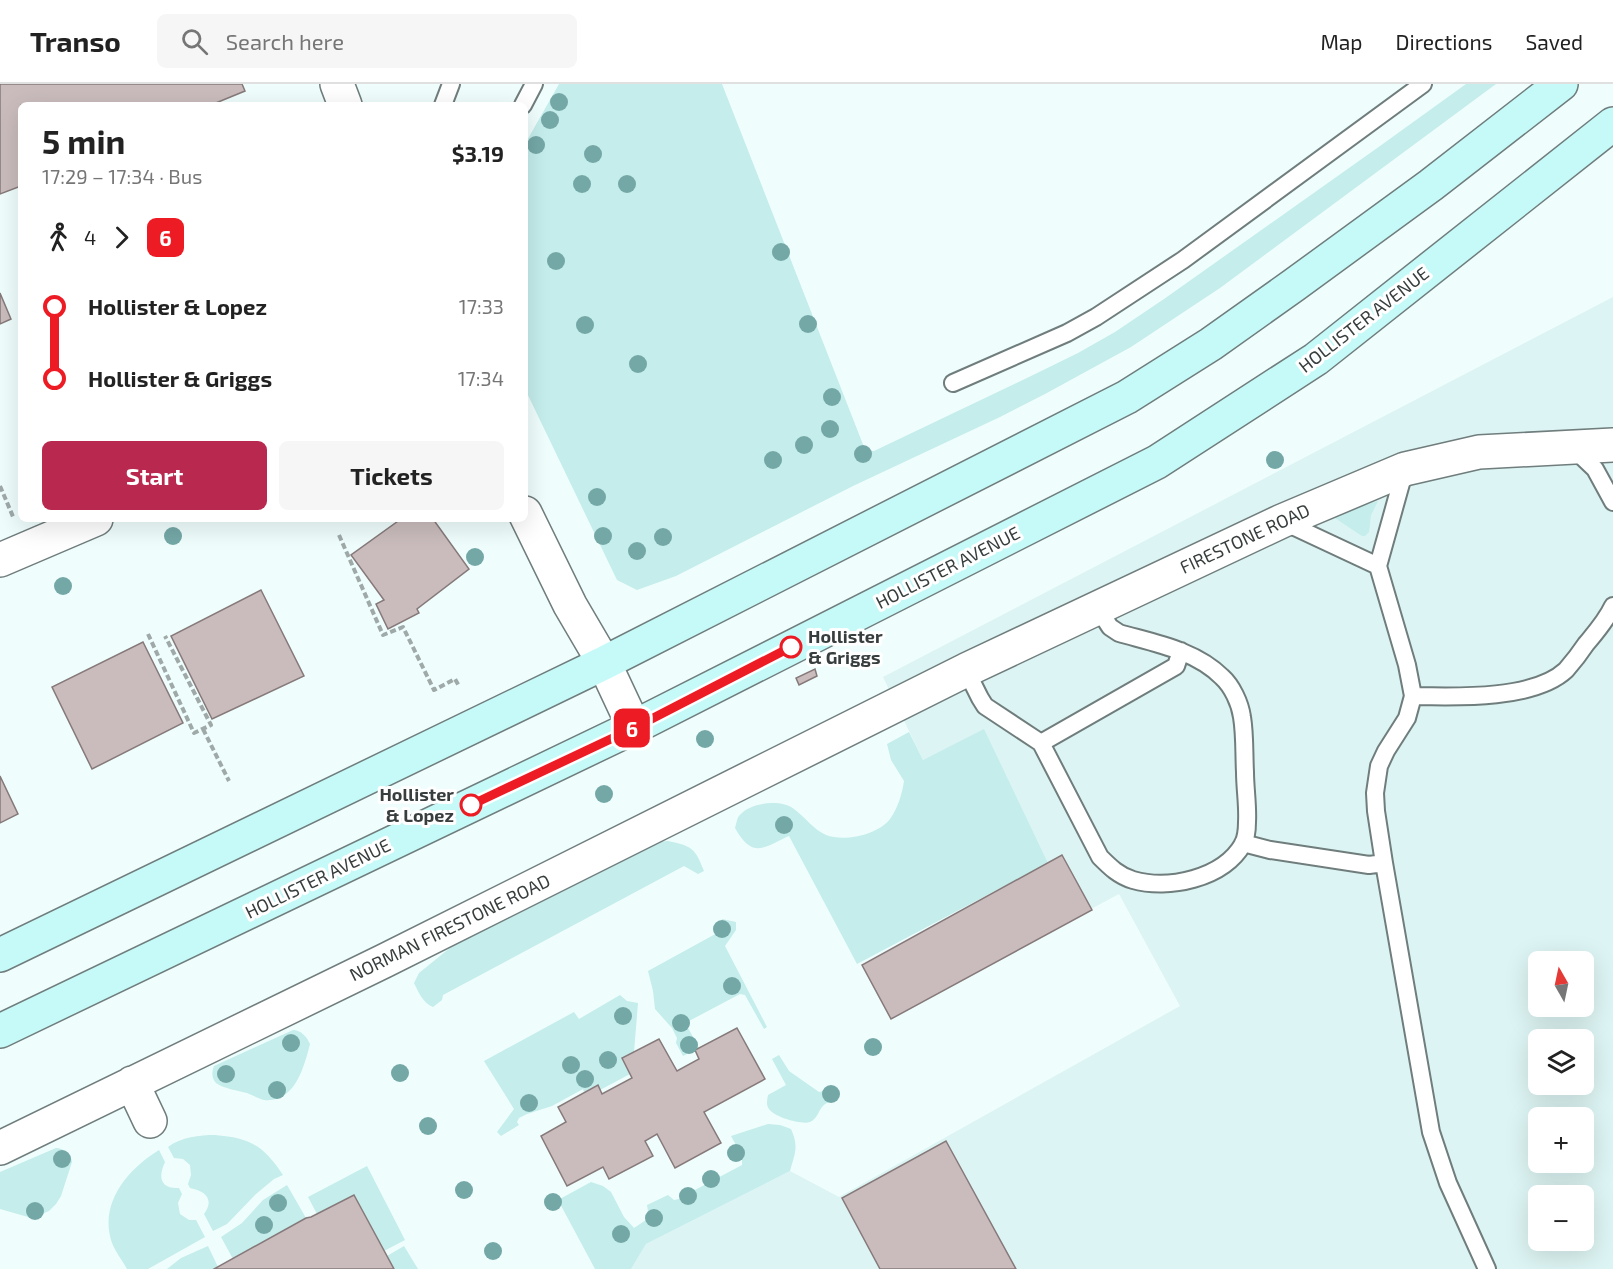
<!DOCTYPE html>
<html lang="en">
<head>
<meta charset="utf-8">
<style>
	:root { --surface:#fff; --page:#f6f6f6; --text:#222; --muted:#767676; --line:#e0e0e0; --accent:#b9284e }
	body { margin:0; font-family:"Exo 2",sans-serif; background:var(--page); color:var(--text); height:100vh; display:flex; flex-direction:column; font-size:22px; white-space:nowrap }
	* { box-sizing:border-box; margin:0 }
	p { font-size:20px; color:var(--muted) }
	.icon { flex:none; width:33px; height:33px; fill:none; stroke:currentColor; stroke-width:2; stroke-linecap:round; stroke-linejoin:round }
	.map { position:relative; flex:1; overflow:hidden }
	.panel { position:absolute; left:18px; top:18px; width:510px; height:420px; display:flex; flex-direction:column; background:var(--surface); border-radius:9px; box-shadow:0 6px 24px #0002 }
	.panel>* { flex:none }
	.badge { padding:0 12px; border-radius:9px; font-size:21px; line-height:39px }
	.needle { width:39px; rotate:351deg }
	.buttons { position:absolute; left:1528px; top:867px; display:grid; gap:12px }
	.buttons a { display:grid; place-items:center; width:66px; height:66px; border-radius:9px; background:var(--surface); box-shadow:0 6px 24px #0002; font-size:30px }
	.map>.badge { position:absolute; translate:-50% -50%; box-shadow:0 0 0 3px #fff }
	.legs { display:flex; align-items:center; gap:9px; height:66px; padding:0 24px; font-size:20px }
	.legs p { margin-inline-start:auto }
	.overview { display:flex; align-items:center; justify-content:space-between; height:102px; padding:0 24px }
	h1 { font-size:33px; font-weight:700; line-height:45px }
	.primary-button { display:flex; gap:12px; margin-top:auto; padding:12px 24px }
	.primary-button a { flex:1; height:69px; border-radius:9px; background:var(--accent); color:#fff; font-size:24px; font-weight:700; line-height:69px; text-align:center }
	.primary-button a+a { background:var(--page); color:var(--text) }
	ul { padding:0 24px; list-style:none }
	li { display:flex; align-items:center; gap:21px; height:72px; font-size:22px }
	li i { display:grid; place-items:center; width:9px; height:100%; margin:0 8px; background:currentColor }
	li i::after { content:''; width:15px; height:15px; margin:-8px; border:4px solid; border-radius:50%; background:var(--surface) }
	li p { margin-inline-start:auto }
	li:first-child i { background:linear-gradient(#0000 50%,currentColor 0) }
	li:last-child i { background:linear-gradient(currentColor 50%,#0000 0) }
	header { display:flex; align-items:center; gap:36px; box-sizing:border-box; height:84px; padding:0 30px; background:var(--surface); border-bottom:2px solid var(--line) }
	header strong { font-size:28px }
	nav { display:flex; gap:33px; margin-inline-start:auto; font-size:21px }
	.search { width:420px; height:54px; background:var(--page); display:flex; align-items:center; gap:15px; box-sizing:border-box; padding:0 21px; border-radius:9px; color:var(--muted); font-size:22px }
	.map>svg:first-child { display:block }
</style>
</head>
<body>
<header>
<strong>Transo</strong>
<div class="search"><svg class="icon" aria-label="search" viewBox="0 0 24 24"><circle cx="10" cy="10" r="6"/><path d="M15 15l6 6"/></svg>Search here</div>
<nav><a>Map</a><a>Directions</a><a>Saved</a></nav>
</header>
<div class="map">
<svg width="1613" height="1185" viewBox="0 0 1613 1185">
	<rect width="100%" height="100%" fill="#effefd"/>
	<path fill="#dcf4f3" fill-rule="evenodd" d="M1613 213V1185H631L646 1160 790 1087 839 1113 1180 922 1119 810 1091 825 1061 771 1048 779 984 646 923 676 883 593ZM1539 878H1584V922H1539ZM1539 956H1584V1000H1539ZM1539 1034H1584V1078H1539ZM1539 1112H1584V1156H1539Z"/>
	<path fill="#c4edeb" d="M559 0H722L864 363 868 367H874L1029 293 1078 269 1115 248 1164 215 1380 62 1466 0H1496L1220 204 1131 263 1045 310 1000 333 853 402 676 492 637 506 617 496 525 305V60Z
		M1378 417 1371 431 1369 448 1365 452H1362L1335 434 1355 424Z
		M984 645 1048 779 857 880 789 752C764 763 753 776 735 744 736 741 737 734 739 732 750 718 781 715 794 725 806 734 813 745 826 751 844 758 878 751 890 735 898 724 902 710 904 697L891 676 887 660 909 648 923 676Z
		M668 757C692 762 695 764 704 787L698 790 684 782 443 911 442 916 433 923C423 919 419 909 414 899L419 889 461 855 657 758Z
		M722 835 736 838V846L725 862 767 943 764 945 745 911 740 910 689 937 687 942 699 964 683 972 676 959 677 954 672 944 655 925 653 907 648 887 719 848Z
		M620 911 627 917 638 919 634 968 622 974 630 990 600 1006 598 1002 584 1008 583 1005 552 1022 527 1030 519 1034 517 1038 519 1041 501 1052 497 1048 514 1025 484 977 574 928 579 935Z
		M293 946C301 946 307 953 310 960 304 983 295 1019 264 1016 258 1015 253 1011 247 1009 239 1007 222 1004 216 999 211 994 212 987 214 982Z
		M779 971 789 987 819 1008 833 1005 839 1013C834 1016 826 1018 822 1023 818 1028 817 1035 810 1038 802 1041 774 1033 769 1025 766 1021 767 1016 768 1011L786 1001 772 975Z
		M768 1040 780 1041 791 1045C799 1063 795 1069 790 1087L646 1160 631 1185H595L558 1116 591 1098 603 1102 611 1108 624 1133 634 1144 649 1134 647 1121 668 1111 674 1116 684 1114 688 1116 693 1107 742 1081V1072L731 1052Z
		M215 1051C250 1054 263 1061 283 1091L274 1095 256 1110 227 1140 213 1147 204 1130C215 1115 205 1107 190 1104L188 1100 191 1091 190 1081 183 1075 174 1074 168 1063C181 1053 200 1051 215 1051Z
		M56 1064C63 1064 71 1070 72 1078L61 1112 56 1120 49 1127 40 1131 28 1133 0 1125V1088Z
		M159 1066 165 1078C158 1093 160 1105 179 1104L182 1110 178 1119 180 1130 189 1136H196L205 1153 148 1185H127C122 1176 114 1166 111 1156 100 1118 128 1085 159 1066Z
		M367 1082 405 1156 384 1167 354 1111 317 1130 308 1113Z
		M287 1101 306 1134 233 1175 221 1153 242 1139 263 1116Z
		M208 1162 218 1183 214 1185H167L181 1174Z
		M404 1162 418 1185H394L387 1172Z"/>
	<path fill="#cabcbd" stroke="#86797a" stroke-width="1.5" d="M0 0H242L245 7 211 21H21V102L0 110Z
		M0 209 11 235 0 240Z
		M401 435H433L469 485 417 525 419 529 388 545 376 520 384 516 351 471Z
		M261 506 304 592 212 635 171 552Z
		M143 558 183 639 92 685 52 603Z
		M815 585 817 592 799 601 796 594Z
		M0 692 18 730 0 739Z
		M1062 771 1092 826 891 935 862 881Z
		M737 944 765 995 704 1028 721 1059 675 1084 657 1050 645 1057 653 1072 609 1095 603 1083 567 1102 541 1052 566 1038 558 1023 598 1001 602 1010 632 994 622 974 659 955 677 987 699 975 695 966Z
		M946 1057 1016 1185H880L842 1114Z
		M354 1111 394 1185H214L306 1134 311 1133Z"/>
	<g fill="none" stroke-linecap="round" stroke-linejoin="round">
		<defs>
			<path id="lane" d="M443 21 451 0
				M523 21 534 0
				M953 299 1067 249 1096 233 1183 176 1423 0
				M1573 364 1595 385 1613 418
				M1284 438 1378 482
				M966 586 980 614 985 622 1041 659 1100 773C1110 783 1119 792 1133 796 1168 806 1223 795 1243 760 1246 754 1247 744 1247 738 1248 722 1245 704 1245 688 1244 670 1245 651 1242 633 1240 619 1232 602 1222 593 1195 566 1154 559 1119 549L1110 543 1097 523
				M1413 612C1455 613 1534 616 1566 586 1573 578 1580 569 1586 560 1596 548 1606 537 1613 522
				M1041 659 1176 582 1181 567
				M1243 759 1270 766 1369 781 1384 779 1431 1048 1448 1099 1487 1185
				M1384 779 1376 727 1375 709 1379 682 1386 667 1407 634 1413 612 1407 581 1378 482 1405 385"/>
			<path id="street" d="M337 0 345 21
				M525 429 570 521 604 579 634 643
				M0 476 96 435
				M132 999 150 1037
				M0 1064 384 877 966 586 1282 437 1405 385 1479 368 1613 361"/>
			<path id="secondary" d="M0 871 604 579 1127 313 1211 260 1294 201 1431 101 1561 0
				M0 947 634 643 1157 378 1316 275 1613 40"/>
		</defs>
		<use href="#lane" stroke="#6f7d7c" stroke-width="20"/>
		<use href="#street" stroke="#6f7d7c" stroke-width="36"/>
		<use href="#secondary" stroke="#6f7d7c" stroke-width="36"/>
		<path stroke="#9ea9a8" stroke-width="4" stroke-dasharray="6 3" stroke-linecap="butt" d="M0 402 14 435
			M339 451 383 551 403 543 434 606 455 595 459 602
			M148 550 194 649 211 641 165 552
			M203 645 229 697"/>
		<use href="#lane" stroke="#fff" stroke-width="16"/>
		<use href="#street" stroke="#fff" stroke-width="33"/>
		<use href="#secondary" stroke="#c6faf9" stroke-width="33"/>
	</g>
	<g fill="#74a8a7">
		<circle cx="559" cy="18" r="9"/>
		<circle cx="550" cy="36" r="9"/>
		<circle cx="536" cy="61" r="9"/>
		<circle cx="593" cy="70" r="9"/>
		<circle cx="582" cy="100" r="9"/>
		<circle cx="627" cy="100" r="9"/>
		<circle cx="781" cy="168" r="9"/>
		<circle cx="556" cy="177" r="9"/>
		<circle cx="808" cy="240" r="9"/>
		<circle cx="585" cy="241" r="9"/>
		<circle cx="638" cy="280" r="9"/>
		<circle cx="832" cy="313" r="9"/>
		<circle cx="830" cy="345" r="9"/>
		<circle cx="804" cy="361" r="9"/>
		<circle cx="863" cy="370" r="9"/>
		<circle cx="773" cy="376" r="9"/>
		<circle cx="1275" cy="376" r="9"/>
		<circle cx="597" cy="413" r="9"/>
		<circle cx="173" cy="452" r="9"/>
		<circle cx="603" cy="452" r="9"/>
		<circle cx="663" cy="453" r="9"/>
		<circle cx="637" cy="467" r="9"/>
		<circle cx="475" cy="473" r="9"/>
		<circle cx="63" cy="502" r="9"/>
		<circle cx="705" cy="655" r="9"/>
		<circle cx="604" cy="710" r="9"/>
		<circle cx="784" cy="741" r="9"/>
		<circle cx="722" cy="845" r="9"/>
		<circle cx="732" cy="902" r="9"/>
		<circle cx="623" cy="932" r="9"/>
		<circle cx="681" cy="939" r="9"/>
		<circle cx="291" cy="959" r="9"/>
		<circle cx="689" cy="961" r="9"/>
		<circle cx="873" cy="963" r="9"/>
		<circle cx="608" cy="976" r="9"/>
		<circle cx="571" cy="981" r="9"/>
		<circle cx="400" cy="989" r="9"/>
		<circle cx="226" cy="990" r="9"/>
		<circle cx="585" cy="995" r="9"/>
		<circle cx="277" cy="1006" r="9"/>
		<circle cx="831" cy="1010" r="9"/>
		<circle cx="529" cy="1019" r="9"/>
		<circle cx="428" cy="1042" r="9"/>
		<circle cx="736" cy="1069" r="9"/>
		<circle cx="62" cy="1075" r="9"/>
		<circle cx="711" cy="1095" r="9"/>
		<circle cx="464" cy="1106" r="9"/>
		<circle cx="688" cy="1112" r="9"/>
		<circle cx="553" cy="1118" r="9"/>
		<circle cx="278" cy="1119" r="9"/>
		<circle cx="35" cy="1127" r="9"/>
		<circle cx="654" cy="1134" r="9"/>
		<circle cx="264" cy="1141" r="9"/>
		<circle cx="621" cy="1150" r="9"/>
		<circle cx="493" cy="1167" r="9"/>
	</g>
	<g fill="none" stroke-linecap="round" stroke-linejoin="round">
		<defs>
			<path id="line-1" d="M471 721 634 644 791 563"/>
		</defs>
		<use href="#line-1" stroke="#fff" stroke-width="14"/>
		<use href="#line-1" stroke="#ed1c24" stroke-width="9"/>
	</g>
	<g fill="#fff" stroke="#ed1c24" stroke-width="3">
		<circle cx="791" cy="563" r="10"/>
		<circle cx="471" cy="721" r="10"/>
	</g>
	<g text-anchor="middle" stroke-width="6" stroke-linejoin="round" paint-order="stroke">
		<g font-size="18" fill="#383e3e" stroke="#fff">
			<text transform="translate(1364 236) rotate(-38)" y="6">HOLLISTER AVENUE</text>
			<text transform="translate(1245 455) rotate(-25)" y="6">FIRESTONE ROAD</text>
			<text transform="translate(948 484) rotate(-27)" y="6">HOLLISTER AVENUE</text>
			<text transform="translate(318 795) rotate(-26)" y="6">HOLLISTER AVENUE</text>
			<text transform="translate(450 844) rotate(-26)" y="6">NORMAN FIRESTONE ROAD</text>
		</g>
		<g font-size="18" font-weight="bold" fill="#383e3e" stroke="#fff" text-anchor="start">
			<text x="808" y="559">Hollister<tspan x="808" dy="21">&amp; Griggs</tspan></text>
			<text x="454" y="717" text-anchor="end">Hollister<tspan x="454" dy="21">&amp; Lopez</tspan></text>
		</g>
	</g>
</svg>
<div class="buttons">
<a><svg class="needle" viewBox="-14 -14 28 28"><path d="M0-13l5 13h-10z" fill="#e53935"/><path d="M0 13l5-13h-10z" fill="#767676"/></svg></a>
<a><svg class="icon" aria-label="layers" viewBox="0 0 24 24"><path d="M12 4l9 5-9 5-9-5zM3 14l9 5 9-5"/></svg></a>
<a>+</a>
<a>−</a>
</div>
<b class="badge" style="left:632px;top:644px;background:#ed1c24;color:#fff">6</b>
<section class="panel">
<div class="overview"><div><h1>5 min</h1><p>17:29 – 17:34 · Bus</p></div><b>$3.19</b></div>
<div class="legs"><svg class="icon" aria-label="walk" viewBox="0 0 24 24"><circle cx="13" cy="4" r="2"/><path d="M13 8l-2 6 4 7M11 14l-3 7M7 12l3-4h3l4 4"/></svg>4<svg class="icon" aria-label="forward" viewBox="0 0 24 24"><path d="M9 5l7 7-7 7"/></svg><b class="badge" style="background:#ed1c24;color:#fff">6</b></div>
<ul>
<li><i style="color:#ed1c24"></i><b>Hollister &amp; Lopez</b><p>17:33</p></li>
<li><i style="color:#ed1c24"></i><b>Hollister &amp; Griggs</b><p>17:34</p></li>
</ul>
<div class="primary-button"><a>Start</a><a>Tickets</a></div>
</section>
</div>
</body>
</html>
